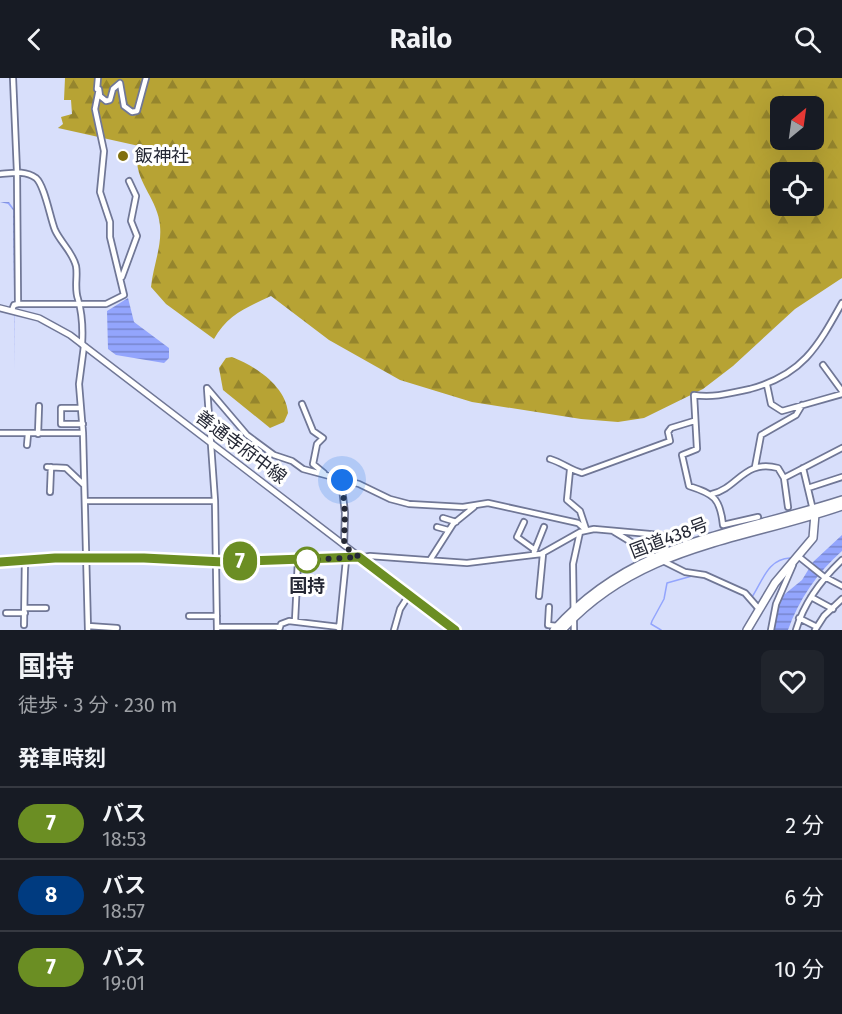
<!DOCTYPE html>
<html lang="ja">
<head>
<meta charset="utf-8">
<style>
	:root { --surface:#171b24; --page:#20242c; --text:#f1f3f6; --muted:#9ea1a6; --line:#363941 }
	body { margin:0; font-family:"Fira Sans","Noto Sans JP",sans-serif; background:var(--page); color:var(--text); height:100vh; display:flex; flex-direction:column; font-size:22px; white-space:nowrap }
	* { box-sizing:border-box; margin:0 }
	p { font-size:20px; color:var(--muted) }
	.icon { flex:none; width:33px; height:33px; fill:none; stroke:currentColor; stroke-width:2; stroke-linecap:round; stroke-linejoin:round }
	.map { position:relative; height:552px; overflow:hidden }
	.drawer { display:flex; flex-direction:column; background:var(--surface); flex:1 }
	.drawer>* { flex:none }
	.badge { padding:0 12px; border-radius:20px; font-size:21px; line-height:39px }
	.needle { width:39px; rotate:29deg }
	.controls { position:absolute; left:770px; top:18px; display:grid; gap:12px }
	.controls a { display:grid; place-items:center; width:54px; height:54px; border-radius:9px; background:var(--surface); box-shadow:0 6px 24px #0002; font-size:30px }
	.you { position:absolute; width:30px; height:30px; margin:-15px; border:4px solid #fff; border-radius:50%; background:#1a73e8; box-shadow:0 0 0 9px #1a73e833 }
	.map>.badge { position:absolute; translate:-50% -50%; box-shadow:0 0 0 3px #fff }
	h2 { padding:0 18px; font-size:22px; line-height:54px }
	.round { display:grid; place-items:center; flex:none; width:63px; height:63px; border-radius:9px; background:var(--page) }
	.head { display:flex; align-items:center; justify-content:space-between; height:102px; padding:0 18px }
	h1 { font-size:28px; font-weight:700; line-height:45px }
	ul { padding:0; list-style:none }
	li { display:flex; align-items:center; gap:18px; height:72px; padding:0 18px; border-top:2px solid var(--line) }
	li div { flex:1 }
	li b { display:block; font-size:22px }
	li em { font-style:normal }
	li .badge { min-width:66px; font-weight:700; text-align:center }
	header { display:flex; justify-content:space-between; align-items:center; height:78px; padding:0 18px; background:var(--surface); font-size:27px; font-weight:700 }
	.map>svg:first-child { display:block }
</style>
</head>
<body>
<header><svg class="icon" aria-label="back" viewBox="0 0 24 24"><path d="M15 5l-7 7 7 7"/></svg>Railo<svg class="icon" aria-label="search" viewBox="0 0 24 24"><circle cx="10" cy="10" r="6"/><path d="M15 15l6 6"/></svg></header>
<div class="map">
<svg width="842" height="552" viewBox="0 0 842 552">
	<defs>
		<pattern id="forest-firs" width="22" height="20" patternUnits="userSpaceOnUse" patternTransform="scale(1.5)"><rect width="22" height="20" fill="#b7a334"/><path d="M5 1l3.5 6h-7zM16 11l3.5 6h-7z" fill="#95852d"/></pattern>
		<pattern id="water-rules" width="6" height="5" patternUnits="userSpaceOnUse" patternTransform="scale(1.5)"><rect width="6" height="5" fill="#93a5fd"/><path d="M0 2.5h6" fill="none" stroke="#7886ce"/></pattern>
	</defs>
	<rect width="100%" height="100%" fill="#d8dffb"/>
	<path fill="url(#forest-firs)" fill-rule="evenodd" d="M65 0H842V200L795 231 733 288 703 311 644 340 618 344 581 341 472 324 400 302 329 262 271 218C247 229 227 237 214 261L166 226 151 209C153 189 162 168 160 148 158 118 129 100 139 68L58 50 63 46 61 39 72 36 71 22H64ZM780 28H813V62H780ZM780 94H813V128H780Z
		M232 279C255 288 286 308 288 335L284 344 270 350 223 312 219 290 226 280Z"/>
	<path fill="url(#water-rules)" d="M0 124H9L14 131 15 293 13 132 8 126Z
		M128 220 134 244 169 270V280L164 285 116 277 108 271 107 233Z
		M842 457V473C817 495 799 521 788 552H773L780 520 802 502 813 484Z"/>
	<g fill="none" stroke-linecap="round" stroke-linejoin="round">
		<path stroke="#93a5fd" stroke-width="1.5" d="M752 519C763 502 768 481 790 480
			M661 552 651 546 652 543 664 521 667 505 692 498"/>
		<defs>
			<path id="minor" d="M97 11 98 0
				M0 96C12 95 25 92 36 100 45 108 50 140 55 152 61 165 72 173 76 188 78 198 74 210 78 221 82 235 83 251 82 266
				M122 199 137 158 131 143 136 118 129 103
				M18 226H106L124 217 110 159V144L100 114 104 73 95 31 99 11 100 18 106 23 110 22 113 11 120 5 124 28 132 34 137 33 146 0
				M12 232 14 227 18 226 17 94 13 0
				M84 268 79 306 83 355 88 552
				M823 287 842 313
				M767 307 771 326 782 333 842 316
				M302 326 313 353 323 360 317 366 313 386 324 395
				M81 330H61V346H83
				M0 355H83
				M38 356 39 328
				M27 367 28 356
				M550 381C563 385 570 392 582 395L670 363 668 354 671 350 694 343
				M47 389 66 390 84 407
				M755 389 761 357 796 337 802 327
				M803 390 813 432
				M570 392 567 422 580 433 586 451
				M784 400 842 370
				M341 402 345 435 344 467
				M808 410 842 399
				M50 414 51 389
				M712 416C738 410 744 381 778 390L784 400 788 429
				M85 423H215
				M758 439 723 447C720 420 714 416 689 408L682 377 697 371 694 317C714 320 731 315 750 311 802 297 817 270 842 225
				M443 440 456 444
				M524 444 517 459 535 472
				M437 449 448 452
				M613 453 654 478
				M534 474 544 449
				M798 478 823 498 842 508
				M430 482 453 446 474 429
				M663 483 685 494 705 497 745 515 759 531
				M0 484 55 480H144L223 484 346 482 370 478 467 485 541 476 580 454 594 451 683 459 688 469
				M539 518 543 476
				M811 519 833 531
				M549 529 548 547 557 548
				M25 530H46
				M6 535H25
				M189 538H217
				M799 540 817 549
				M295 543 298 482
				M24 547 25 481
				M88 548 117 550
				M217 549H279
				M217 552 215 423 207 310 247 357 274 377 292 383 303 391 359 406 390 421 409 426 463 429 488 425 578 445 586 452
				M279 552 281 546 289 543 339 549
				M339 552 346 482
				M394 552 400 531 409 517
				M574 552 573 486 580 454
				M771 552 776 526 793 487
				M796 552C804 525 821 502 842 482
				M815 552 824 538 842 521"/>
			<path id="major" d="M0 230 39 240 70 257 455 552"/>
			<path id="highway" d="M554 552C635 462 734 457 842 422
				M562 552C639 467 741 463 842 428
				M747 552 775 505 813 460 815 436"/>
		</defs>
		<use href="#minor" stroke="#707796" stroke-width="8"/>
		<use href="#major" stroke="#707796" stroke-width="8"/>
		<use href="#highway" stroke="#707796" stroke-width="10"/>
		<use href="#minor" stroke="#fff" stroke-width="4.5"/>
		<use href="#major" stroke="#fff" stroke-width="5"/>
		<use href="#highway" stroke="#fff" stroke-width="7"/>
	</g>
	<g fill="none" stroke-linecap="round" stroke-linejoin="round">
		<defs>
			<path id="line" d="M0 484 55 480H144L223 484 359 479 455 552"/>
		</defs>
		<use href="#line" stroke="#fff" stroke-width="14"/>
		<use href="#line" stroke="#6b8e23" stroke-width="9"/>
		<path stroke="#252835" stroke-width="6" stroke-dasharray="0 10.8" d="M307 482 359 479 344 468 345 435 342 402"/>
	</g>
	<circle fill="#806f0e" stroke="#fff" stroke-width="2" cx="123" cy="78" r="6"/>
	<circle fill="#fff" stroke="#6b8e23" stroke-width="3" cx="307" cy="482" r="12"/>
	<g text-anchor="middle" stroke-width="6" stroke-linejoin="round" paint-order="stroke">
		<g font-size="18" fill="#252835" stroke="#fff" text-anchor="start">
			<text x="135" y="84">飯神社</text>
		</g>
		<g font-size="18" fill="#252835" stroke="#fff">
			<text transform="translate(241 369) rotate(37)" y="6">善通寺府中線</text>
			<text transform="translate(669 460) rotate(-21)" y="6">国道438号</text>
		</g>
		<g font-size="18" font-weight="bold" fill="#252835" stroke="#fff">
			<text x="307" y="514">国持</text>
		</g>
	</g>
</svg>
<div class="controls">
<a><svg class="needle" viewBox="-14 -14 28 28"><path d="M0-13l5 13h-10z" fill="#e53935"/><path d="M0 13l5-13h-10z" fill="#9ea1a6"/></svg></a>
<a><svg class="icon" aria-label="locate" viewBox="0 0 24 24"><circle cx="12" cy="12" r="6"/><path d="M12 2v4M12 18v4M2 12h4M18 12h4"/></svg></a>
</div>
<div class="you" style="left:342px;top:402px"></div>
<b class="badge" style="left:240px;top:483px;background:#6b8e23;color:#fff">7</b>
</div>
<section class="drawer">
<div class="head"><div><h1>国持</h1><p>徒歩 · 3 分 · 230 m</p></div><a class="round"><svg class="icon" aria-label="heart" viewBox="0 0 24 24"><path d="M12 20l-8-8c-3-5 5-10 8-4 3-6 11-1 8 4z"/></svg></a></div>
<h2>発車時刻</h2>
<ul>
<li><span class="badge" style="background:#6b8e23;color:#fff">7</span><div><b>バス</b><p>18:53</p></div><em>2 分</em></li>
<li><span class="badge" style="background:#003b80;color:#fff">8</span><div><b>バス</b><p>18:57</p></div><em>6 分</em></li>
<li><span class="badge" style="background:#6b8e23;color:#fff">7</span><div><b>バス</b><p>19:01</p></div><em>10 分</em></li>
</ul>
</section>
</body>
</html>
